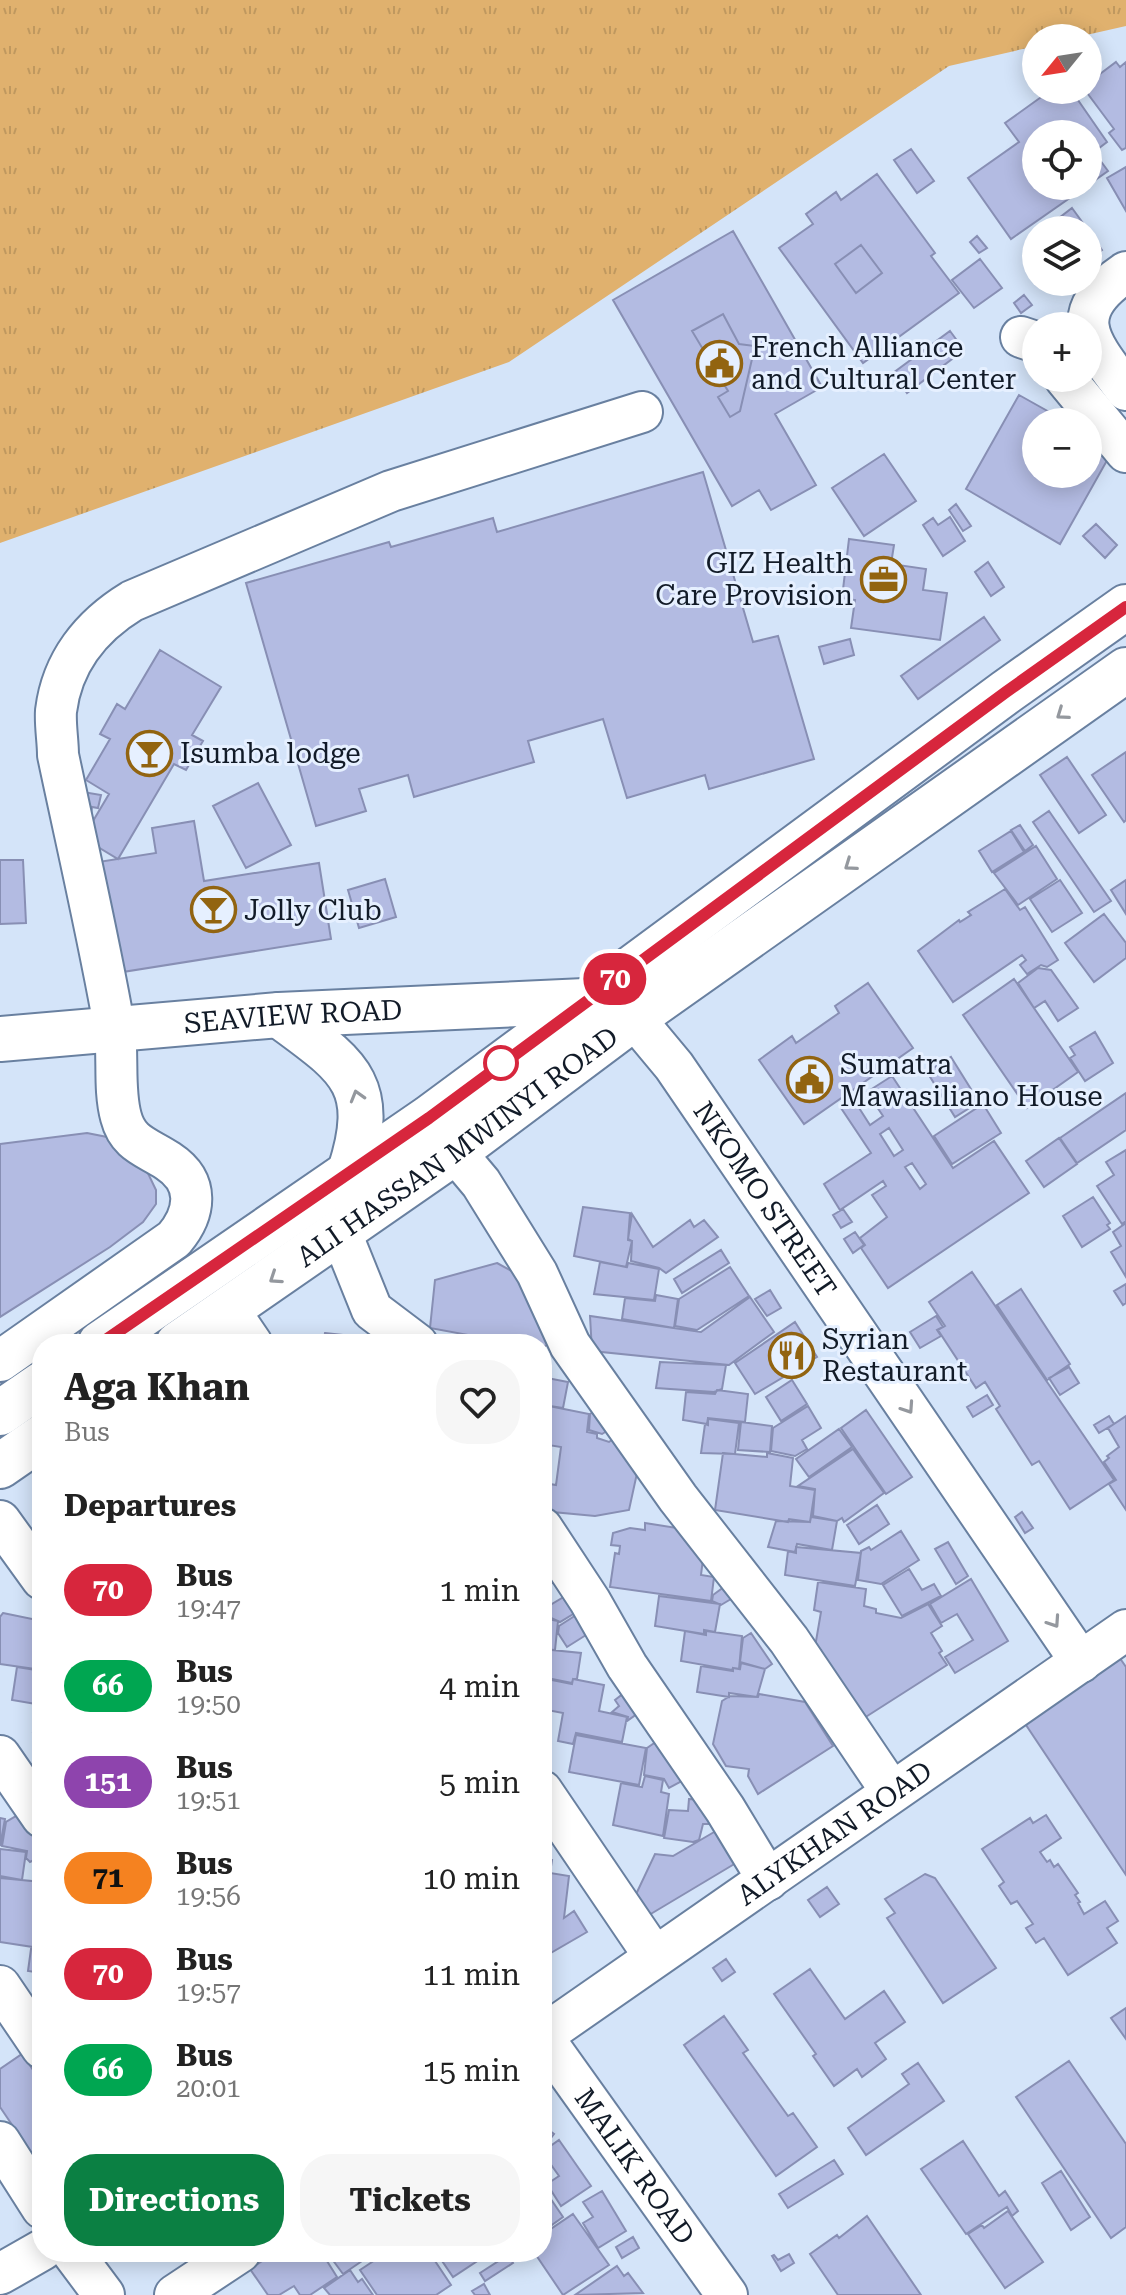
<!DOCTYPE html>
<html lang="en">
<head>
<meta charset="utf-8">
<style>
	:root { --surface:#fff; --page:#f6f6f6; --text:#222; --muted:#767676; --accent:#0b8043 }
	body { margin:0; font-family:"Roboto Serif",serif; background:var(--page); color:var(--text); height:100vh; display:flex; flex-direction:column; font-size:30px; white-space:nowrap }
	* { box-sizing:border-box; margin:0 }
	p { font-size:26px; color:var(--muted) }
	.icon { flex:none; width:44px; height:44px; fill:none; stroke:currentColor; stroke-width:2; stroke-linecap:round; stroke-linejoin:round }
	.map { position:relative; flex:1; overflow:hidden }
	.side { position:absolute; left:32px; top:1334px; width:520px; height:928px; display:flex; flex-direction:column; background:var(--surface); border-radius:32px; box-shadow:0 4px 20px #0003 }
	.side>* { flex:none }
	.badge { padding:0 16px; border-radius:26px; font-size:28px; line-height:52px }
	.needle { width:52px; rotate:240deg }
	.controls { position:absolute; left:1022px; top:24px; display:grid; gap:16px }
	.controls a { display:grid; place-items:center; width:80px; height:80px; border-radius:50%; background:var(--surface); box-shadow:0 4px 20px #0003; font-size:40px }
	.map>.badge { position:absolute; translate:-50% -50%; box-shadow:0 0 0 4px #fff }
	h2 { padding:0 32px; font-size:30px; line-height:72px }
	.round { display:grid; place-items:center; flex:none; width:84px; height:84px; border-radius:32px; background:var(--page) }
	.head { display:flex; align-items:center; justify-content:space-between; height:136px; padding:0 32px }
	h1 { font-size:38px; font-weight:700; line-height:60px }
	.cta { display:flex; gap:16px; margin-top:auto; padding:16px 32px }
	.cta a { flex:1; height:92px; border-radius:32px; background:var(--accent); color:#fff; font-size:32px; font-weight:700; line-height:92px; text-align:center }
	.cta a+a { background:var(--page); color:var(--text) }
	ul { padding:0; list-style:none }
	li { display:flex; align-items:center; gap:24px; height:96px; padding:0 32px }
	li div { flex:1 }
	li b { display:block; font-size:30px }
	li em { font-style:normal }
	li .badge { min-width:88px; font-weight:700; text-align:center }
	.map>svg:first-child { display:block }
</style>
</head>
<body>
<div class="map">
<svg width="1126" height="2295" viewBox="0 0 1126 2295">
	<defs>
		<pattern id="grass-tufts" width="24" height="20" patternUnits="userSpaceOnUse" patternTransform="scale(2)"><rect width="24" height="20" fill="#e0b16e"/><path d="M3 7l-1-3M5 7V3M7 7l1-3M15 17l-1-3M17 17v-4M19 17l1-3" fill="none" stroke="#bf985f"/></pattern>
	</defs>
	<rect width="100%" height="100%" fill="#d4e4f9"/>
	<path fill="url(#grass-tufts)" d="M0 0H1126V26L1073 38H1036V46L949 66 509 362 0 543Z"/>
	<path fill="#b3bbe2" stroke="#888fb4" stroke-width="2" fill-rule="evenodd" d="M1116 62 1120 67 1126 62V148L1122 150 1109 133 1114 129 1085 90H1088V83Z
		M1051 90H1071L1107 142 1094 152 1108 171 1088 185V134H1036V186H1087L1011 239 968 178 1019 142 1005 123Z
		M911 149 934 181 917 193 894 160Z
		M1126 167V211L1107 178Z
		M877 174 935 253 931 256 959 293 863 363 779 248 813 224 806 214 836 192 841 200ZM861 245 882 273 856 293 835 264Z
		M1072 208 1088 230H1054L1050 225Z
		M1088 230 1102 250 1088 261Z
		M733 231 822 387 775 414 816 485 771 510 759 490 732 506 613 300ZM723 314 739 344 755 346 740 411 730 417 718 397 728 391 692 331Z
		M977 236 987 248 979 253 970 242Z
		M861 245 882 273 856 293 835 264Z
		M980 259 1002 288 974 308 952 280Z
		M1024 295 1032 305 1021 313 1014 303Z
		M723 314 739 344 755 346 740 411 730 417 718 397 728 391 692 331Z
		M950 331 964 350 907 393 893 373Z
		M1019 395 1067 422H1036V474H1088V434L1114 448 1060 544 966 489Z
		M884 454 916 501 864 536 832 488Z
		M703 472 753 642 778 636 814 759 709 789 705 775 627 798 603 719 528 741 534 762 414 797 408 775 359 789 366 811 316 826 246 583 389 542 391 547 493 518 497 532Z
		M956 504 971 526 963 531 949 510Z
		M950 517 965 541 943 556 923 525 933 518 938 525Z
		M1096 524 1117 545 1105 558 1083 536Z
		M849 539 894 545 891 564 926 569 923 590 947 593 940 640 851 628 855 600 842 598Z
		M988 562 1004 587 991 596 975 572Z
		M984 617 1000 640 918 699 901 676Z
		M850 639 854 655 824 664 819 647Z
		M160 650 221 687 192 735 203 741 186 770 174 764 118 859 83 838 109 794 86 780 110 739 100 734 117 704 125 709Z
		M1126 752V820L1124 822 1092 775Z
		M1067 757 1106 815 1079 833 1040 775Z
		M258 783 291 845 246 868 213 806Z
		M77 791 101 795 98 808 92 807 90 822Z
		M1049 811 1111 901 1094 912 1033 822Z
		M194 821 204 881 319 863 331 939 110 974 92 863 156 853 152 828Z
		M1020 825 1033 845 1025 851 1011 830Z
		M1011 831 1024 852 992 872 979 851Z
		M1036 846 1057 879 1018 905 994 873Z
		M0 860H23L26 923 0 924Z
		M385 879 396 917 359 928 348 890Z
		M1060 880 1082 913 1052 932 1030 899Z
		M1126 880V914L1111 890Z
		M1005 889 1020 910 1025 907 1058 960 1047 967 1041 965 1027 974 1020 965 1026 960 1022 955 953 1002 918 951 959 920 960 922 971 915 968 912Z
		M1104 914 1126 943V958L1094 982 1065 943Z
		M1038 968 1051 970 1078 1008 1058 1021 1045 1001 1034 1008 1018 983Z
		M1014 979 1078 1072 1027 1108 963 1015Z
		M868 983 913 1048 804 1124 759 1060 792 1036 796 1043 839 1013 835 1006Z
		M1095 1032 1113 1063 1085 1081 1070 1058 1075 1055 1070 1047Z
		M951 1057 979 1102 955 1117 927 1072Z
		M892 1076 953 1168 994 1141 1029 1193 888 1288 861 1248 865 1245 860 1238 887 1217 872 1195 886 1186 883 1181 840 1210 824 1184 871 1153 841 1108 854 1100 870 1125 883 1116 867 1092ZM889 1128 903 1150 894 1156 880 1134ZM912 1163 926 1184 920 1189 905 1167Z
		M1126 1093V1130L1077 1163 1060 1138Z
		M983 1104 1001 1133 952 1164 934 1136Z
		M87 1133 112 1138 143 1163 156 1190V1204L143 1222 110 1247 0 1317V1144Z
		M1059 1138 1077 1164 1044 1187 1026 1161Z
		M1126 1150V1221L1122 1224 1097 1186 1114 1175 1106 1162Z
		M1093 1197 1110 1223 1107 1225 1110 1229 1082 1247 1063 1216Z
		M583 1207 630 1213 628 1240 632 1241 626 1267 574 1256Z
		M843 1209 852 1222 841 1228 833 1215Z
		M632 1214 653 1247 690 1220 694 1227 704 1220 718 1237 666 1273 659 1268 631 1261 632 1241 628 1239Z
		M1126 1223V1277L1111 1252 1121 1246 1113 1232Z
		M855 1232 864 1245 853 1253 844 1239Z
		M721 1250 729 1263 682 1293 674 1279Z
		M600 1262 627 1267 628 1263 659 1269 654 1300 594 1294Z
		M497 1263 519 1275 559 1338 542 1348V1344H517L430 1328 435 1280Z
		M730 1267 749 1296 697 1330 675 1326 679 1299Z
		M972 1272 1114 1480 1070 1509 1039 1461 1032 1465 996 1409 1000 1406 985 1382 976 1388 938 1330 945 1326 929 1302Z
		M1126 1284V1303L1123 1305 1114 1291Z
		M1021 1289 1070 1364 1047 1380 997 1305Z
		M770 1290 781 1308 767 1316 755 1299Z
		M656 1295 678 1299 674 1328 622 1319 625 1298 655 1301Z
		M750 1297 774 1332 729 1365 592 1351 590 1316 701 1332Z
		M936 1316 943 1327 937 1330 941 1336 920 1348 910 1332Z
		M795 1322 817 1357 755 1394 735 1363Z
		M325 1333 360 1337 359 1344H320L323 1343Z
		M660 1362 726 1365 722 1389 714 1392 656 1388Z
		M1069 1367 1079 1383 1060 1395 1049 1378Z
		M542 1377 568 1382 563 1408 544 1405 542 1410Z
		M792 1380 807 1404 781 1421 766 1397Z
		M717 1390 748 1394 745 1422 708 1418 707 1424 683 1420 686 1392 715 1394Z
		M987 1395 993 1405 973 1417 967 1407Z
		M609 1402 623 1421 602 1434 589 1430 590 1414Z
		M544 1405 589 1414 587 1432 597 1434V1438L609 1442 628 1428 639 1464 629 1510 595 1516 542 1511 544 1483 556 1485 561 1447 542 1444Z
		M808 1406 821 1428 802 1440 807 1449 795 1456 771 1451 773 1428Z
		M866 1410 912 1477 886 1494 841 1428Z
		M1109 1416 1114 1424 1099 1433 1094 1425Z
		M1126 1416V1510L1109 1484 1116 1480 1104 1462 1109 1458 1107 1456 1119 1447 1108 1428Z
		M708 1419 739 1423 735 1454 701 1453 705 1424 708 1425Z
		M741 1422 772 1426 770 1452 738 1450Z
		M839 1429 852 1447 809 1477 796 1459Z
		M853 1449 884 1493 844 1522 842 1518 837 1521 813 1516 815 1489 798 1486Z
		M723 1453 767 1457V1453L793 1458 790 1486 815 1490 810 1522 789 1519 788 1522 715 1510Z
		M877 1505 889 1524 859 1544 847 1525Z
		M1022 1512 1033 1528 1025 1533 1015 1517Z
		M811 1517 837 1521 832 1550 797 1544 795 1552 768 1547 776 1521 810 1522Z
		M645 1523 696 1531 693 1549 704 1551 701 1575 714 1577 711 1601 610 1587 615 1553 619 1554 620 1546 611 1545 613 1533 630 1528 645 1530Z
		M901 1531 919 1560 881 1584 858 1580 861 1551 869 1547 871 1550Z
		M948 1542 968 1576 956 1584 935 1549Z
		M796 1547 861 1553 855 1586 785 1575 788 1551 796 1553Z
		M542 1554 558 1579 542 1590Z
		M909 1569 922 1590 934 1584 941 1596 902 1616 883 1585Z
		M971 1579 1008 1641 955 1673 945 1657 973 1640 957 1614 941 1623 930 1604Z
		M818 1582 866 1589 864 1606 876 1609V1613L901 1618 928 1604 942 1626 931 1633 942 1651 939 1653 947 1665 861 1720 819 1659 821 1650 815 1647 821 1612 814 1610Z
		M728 1584 736 1596 721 1605 712 1601 713 1595Z
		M572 1592 583 1608 560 1622 551 1618 547 1607Z
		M659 1596 720 1604 715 1632 704 1630V1634L655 1626Z
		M584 1610 594 1630 567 1647 558 1633 559 1626Z
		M3 1613 42 1621V1670L0 1664V1617Z
		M542 1618 558 1621 555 1650 542 1649Z
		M685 1631 706 1635V1631L742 1636 739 1669 733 1668 732 1670 681 1661Z
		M751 1633 772 1664 765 1669 740 1662 743 1638Z
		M542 1649 581 1653 577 1679H573L572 1683 542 1677Z
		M1117 1654 1126 1667V1875L1022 1719Z
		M741 1663 765 1669 757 1697 729 1693V1697L697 1692 701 1666 733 1671V1668L740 1669Z
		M17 1667 42 1671V1705L12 1700Z
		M542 1678 572 1684 573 1679 604 1685 599 1711 627 1717 622 1742 576 1733 573 1744 558 1741 563 1713 542 1709Z
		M633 1686 648 1706 627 1721 628 1717 612 1712 619 1706 615 1700Z
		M759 1694 805 1702 833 1746 758 1794 748 1776 749 1769 726 1766 713 1744 722 1701 730 1696 758 1697Z
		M38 1705 42 1706V1734L33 1732Z
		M576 1735 646 1748 639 1785 569 1772Z
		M666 1735 693 1775 669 1788 664 1779 644 1775 647 1748Z
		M645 1776 663 1780 661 1792 669 1794 663 1836 613 1825 621 1783 642 1787Z
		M689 1799 709 1800 710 1824H703L699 1840 693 1842 664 1838 669 1810 688 1811Z
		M23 1812 42 1846V1856L30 1862 26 1858 27 1851 2 1846 6 1822Z
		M1046 1815 1061 1838 1040 1852 1047 1862 1050 1860 1054 1867 1058 1864 1078 1893 1075 1895 1080 1902 1078 1903 1084 1914 1105 1901 1118 1921 1107 1928 1117 1943 1068 1975 1044 1938 1036 1943 1026 1928 1033 1924 1017 1901 1011 1904 999 1886 1004 1882 982 1849 1030 1818 1033 1823Z
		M0 1818 5 1819 0 1846Z
		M721 1828 741 1860 639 1921 630 1907 655 1854 673 1856Z
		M0 1849 26 1852 22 1880 0 1876Z
		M542 1858 552 1860 550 1873 569 1876 564 1918 574 1911 587 1932 542 1958Z
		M925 1874 935 1878 996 1968 943 2003 887 1918 895 1913 885 1899Z
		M0 1878 42 1882V1941L34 1940 33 1947 0 1942Z
		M827 1887 839 1904 820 1917 808 1900Z
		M35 1941 42 1942V1973L28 1971 31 1949H34Z
		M726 1959 735 1972 722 1981 713 1968Z
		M810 1969 845 2019 884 1991 905 2022 875 2043 886 2059 862 2077 857 2069 834 2086 813 2056 816 2054 774 1994Z
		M1126 2008V2039L1111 2018Z
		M724 2016 748 2050 743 2053 788 2116 793 2113 817 2147 776 2176 684 2045Z
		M22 2054 42 2083V2169L0 2107V2069Z
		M1069 2061 1126 2144V2227L1111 2238 1016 2097Z
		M918 2063 944 2101 866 2155 848 2128 909 2084 902 2074Z
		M542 2125 554 2134 544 2147 542 2145Z
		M559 2140 591 2186 561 2206 547 2184 559 2176 542 2152Z
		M963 2141 999 2196 1005 2191 1018 2211 1012 2216 1007 2207 966 2234 921 2169Z
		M834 2160 843 2174 788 2208 779 2194Z
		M1061 2171 1090 2217 1071 2230 1042 2183Z
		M542 2186 563 2217 542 2232Z
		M602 2191 626 2231 598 2248 583 2223 593 2217 583 2202Z
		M1008 2211 1043 2262 1005 2288 968 2234 982 2225 984 2228Z
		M573 2214 609 2265 563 2295 534 2252H542V2246L545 2244 542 2235Z
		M867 2216 921 2295H838L810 2254 837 2235 839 2238Z
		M633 2237 639 2248 622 2258 616 2247Z
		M276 2252H330L333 2257 327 2261 337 2277 310 2295H300L294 2286 279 2295H268L250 2269Z
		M332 2252H362L358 2255 362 2261 343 2274 332 2259 335 2257Z
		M370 2252H429L451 2285 436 2295H377L360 2270 375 2260Z
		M436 2252H491L453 2277Z
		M789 2254 794 2263 781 2271 772 2256 774 2255 778 2260Z
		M508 2255 513 2263 485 2281 480 2273Z
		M617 2266 624 2276 628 2273 643 2293 575 2295Z
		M350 2270 358 2282 362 2279 373 2295H330L324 2288Z
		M484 2284 490 2295H475L472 2291Z"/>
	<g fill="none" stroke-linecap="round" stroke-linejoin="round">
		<defs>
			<g id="minor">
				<path d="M1126 272C1064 314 1089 341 1126 390"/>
				<path d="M1021 337 1036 342"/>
				<path d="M1065 378 1126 452"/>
				<path id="s1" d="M634 1018 674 1066 1081 1662"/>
				<path d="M455 1152 481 1183 537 1273 570 1345 678 1498 789 1640 891 1791"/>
				<path d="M341 1233 372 1310 417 1344"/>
				<path d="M229 1310 252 1344"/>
				<path d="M0 1361 174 1239C196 1213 200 1182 168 1161 147 1147 128 1144 121 1117 113 1088 119 1055 114 1025 98 935 77 845 58 755 58 741 55 725 56 711 62 662 91 626 132 601L391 491 642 412"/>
				<path d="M0 1521 42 1579"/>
				<path d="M542 1528 590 1601 627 1666 725 1809 768 1880"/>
				<path d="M0 1756 42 1817"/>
				<path d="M542 1791 654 1956"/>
				<path d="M0 1986 42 2048"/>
				<path id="s2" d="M542 2036 1126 1630"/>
				<path id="s3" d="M542 2036 727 2295"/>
				<path d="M0 2142 42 2208"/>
				<path d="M72 2252 104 2295"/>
				<path d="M0 2274 42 2250"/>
				<path d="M175 2295 240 2252"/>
			</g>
			<g id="major">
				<path id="s4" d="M0 1039 279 1015 585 1001 608 1005"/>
			</g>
			<g id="highway">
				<path d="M279 1015C346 1065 379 1081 350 1171"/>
				<path d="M100 1344 429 1118 1006 692 1126 607"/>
				<path id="s5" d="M178 1344 455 1152 634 1018 1126 670"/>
				<path d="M0 1413 42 1384"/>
				<path d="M0 1466 42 1437"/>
			</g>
		</defs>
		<use href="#minor" stroke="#6980a0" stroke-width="44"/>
		<use href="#major" stroke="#6980a0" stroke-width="48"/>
		<use href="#highway" stroke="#6980a0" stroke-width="48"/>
		<use href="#minor" stroke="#fff" stroke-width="40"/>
		<use href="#major" stroke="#fff" stroke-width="44"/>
		<use href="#highway" stroke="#fff" stroke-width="44"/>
	</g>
	<defs><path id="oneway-chevron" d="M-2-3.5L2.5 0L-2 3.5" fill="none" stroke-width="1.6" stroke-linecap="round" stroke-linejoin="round" transform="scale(2)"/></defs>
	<g stroke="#94989e">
		<use href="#oneway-chevron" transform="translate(1062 714) rotate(145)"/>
		<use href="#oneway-chevron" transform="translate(850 865) rotate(145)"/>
		<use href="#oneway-chevron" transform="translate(357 1096) rotate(-106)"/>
		<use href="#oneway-chevron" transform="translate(275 1278) rotate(146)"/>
		<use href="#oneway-chevron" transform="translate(908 1408) rotate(56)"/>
		<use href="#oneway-chevron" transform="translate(1054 1622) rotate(56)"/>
	</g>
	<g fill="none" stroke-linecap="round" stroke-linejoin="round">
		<defs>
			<path id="line" d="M100 1344 429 1118 1006 692 1126 607"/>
		</defs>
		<use href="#line" stroke="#fff" stroke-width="18"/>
		<use href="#line" stroke="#d7263d" stroke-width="12"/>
	</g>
	<defs>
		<symbol id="civic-ring" viewBox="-11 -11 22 22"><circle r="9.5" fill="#e6f0ff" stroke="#926410" stroke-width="1.5"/><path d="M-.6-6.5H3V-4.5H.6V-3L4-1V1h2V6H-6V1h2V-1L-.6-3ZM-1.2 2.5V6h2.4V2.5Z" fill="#926410"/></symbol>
		<symbol id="office-ring" viewBox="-11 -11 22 22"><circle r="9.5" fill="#e6f0ff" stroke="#926410" stroke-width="1.5"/><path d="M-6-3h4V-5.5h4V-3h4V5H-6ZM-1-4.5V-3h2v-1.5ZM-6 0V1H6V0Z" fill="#926410"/></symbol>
		<symbol id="bar-ring" viewBox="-11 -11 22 22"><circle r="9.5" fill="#e6f0ff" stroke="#926410" stroke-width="1.5"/><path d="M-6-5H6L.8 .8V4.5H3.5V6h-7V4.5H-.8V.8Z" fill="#926410"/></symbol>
		<symbol id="restaurant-ring" viewBox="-11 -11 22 22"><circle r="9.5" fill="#e6f0ff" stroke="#926410" stroke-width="1.5"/><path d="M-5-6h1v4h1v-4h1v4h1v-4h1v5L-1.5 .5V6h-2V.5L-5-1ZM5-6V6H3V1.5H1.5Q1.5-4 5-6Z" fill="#926410"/></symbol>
	</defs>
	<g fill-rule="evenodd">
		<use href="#civic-ring" x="694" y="338" width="51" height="51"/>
		<use href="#office-ring" x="858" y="554" width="51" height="51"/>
		<use href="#bar-ring" x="124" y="728" width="51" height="51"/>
		<use href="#bar-ring" x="188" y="884" width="51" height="51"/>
		<use href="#civic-ring" x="784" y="1054" width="51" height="51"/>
		<use href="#restaurant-ring" x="766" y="1330" width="51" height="51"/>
	</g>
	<circle fill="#fff" stroke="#d7263d" stroke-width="4" cx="501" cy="1063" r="16"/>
	<g text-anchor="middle" stroke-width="6" stroke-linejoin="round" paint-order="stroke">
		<g font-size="28" fill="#121b28" stroke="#e6f0ff" text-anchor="start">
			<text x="751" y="357">French Alliance<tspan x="751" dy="32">and Cultural Center</tspan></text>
			<text x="853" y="573" text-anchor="end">GIZ Health<tspan x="853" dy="32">Care Provision</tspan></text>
			<text x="180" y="763">Isumba lodge</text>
			<text x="244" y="920">Jolly Club</text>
			<text x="840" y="1074">Sumatra<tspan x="840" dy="32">Mawasiliano House</tspan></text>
			<text x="822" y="1349">Syrian<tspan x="822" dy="32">Restaurant</tspan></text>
		</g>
		<g font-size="28" fill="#121b28" stroke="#e6f0ff">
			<text dy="10" stroke="none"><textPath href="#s4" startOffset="294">SEAVIEW ROAD</textPath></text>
			<text dy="10" stroke="none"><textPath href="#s5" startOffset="342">ALI HASSAN MWINYI ROAD</textPath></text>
			<text dy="10" stroke="none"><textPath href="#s1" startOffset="224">NKOMO STREET</textPath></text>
			<text dy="10" stroke="none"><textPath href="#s2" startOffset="356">ALYKHAN ROAD</textPath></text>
			<text dy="10" stroke="none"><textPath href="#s3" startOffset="160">MALIK ROAD</textPath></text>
		</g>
	</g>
</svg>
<div class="controls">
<a><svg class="needle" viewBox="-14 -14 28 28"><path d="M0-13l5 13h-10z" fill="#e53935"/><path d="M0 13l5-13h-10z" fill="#767676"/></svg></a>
<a><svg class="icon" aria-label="locate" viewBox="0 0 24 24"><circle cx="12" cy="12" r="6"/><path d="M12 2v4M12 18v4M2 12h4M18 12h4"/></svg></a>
<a><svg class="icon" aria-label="layers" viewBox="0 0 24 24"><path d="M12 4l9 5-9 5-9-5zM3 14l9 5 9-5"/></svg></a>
<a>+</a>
<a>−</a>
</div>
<b class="badge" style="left:615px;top:979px;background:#d7263d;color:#fff">70</b>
<section class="side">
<div class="head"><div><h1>Aga Khan</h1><p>Bus</p></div><a class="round"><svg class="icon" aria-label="heart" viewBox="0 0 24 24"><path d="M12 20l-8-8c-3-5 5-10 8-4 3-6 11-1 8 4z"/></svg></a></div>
<h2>Departures</h2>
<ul>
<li><span class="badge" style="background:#d7263d;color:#fff">70</span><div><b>Bus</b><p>19:47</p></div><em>1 min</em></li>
<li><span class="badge" style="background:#00a651;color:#fff">66</span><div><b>Bus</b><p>19:50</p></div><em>4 min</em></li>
<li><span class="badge" style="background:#8e44ad;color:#fff">151</span><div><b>Bus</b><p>19:51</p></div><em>5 min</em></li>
<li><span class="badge" style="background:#f58220;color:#111">71</span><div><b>Bus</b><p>19:56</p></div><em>10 min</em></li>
<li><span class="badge" style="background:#d7263d;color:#fff">70</span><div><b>Bus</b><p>19:57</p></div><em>11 min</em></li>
<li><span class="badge" style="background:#00a651;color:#fff">66</span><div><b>Bus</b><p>20:01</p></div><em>15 min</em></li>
</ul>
<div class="cta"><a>Directions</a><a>Tickets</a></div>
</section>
</div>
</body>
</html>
